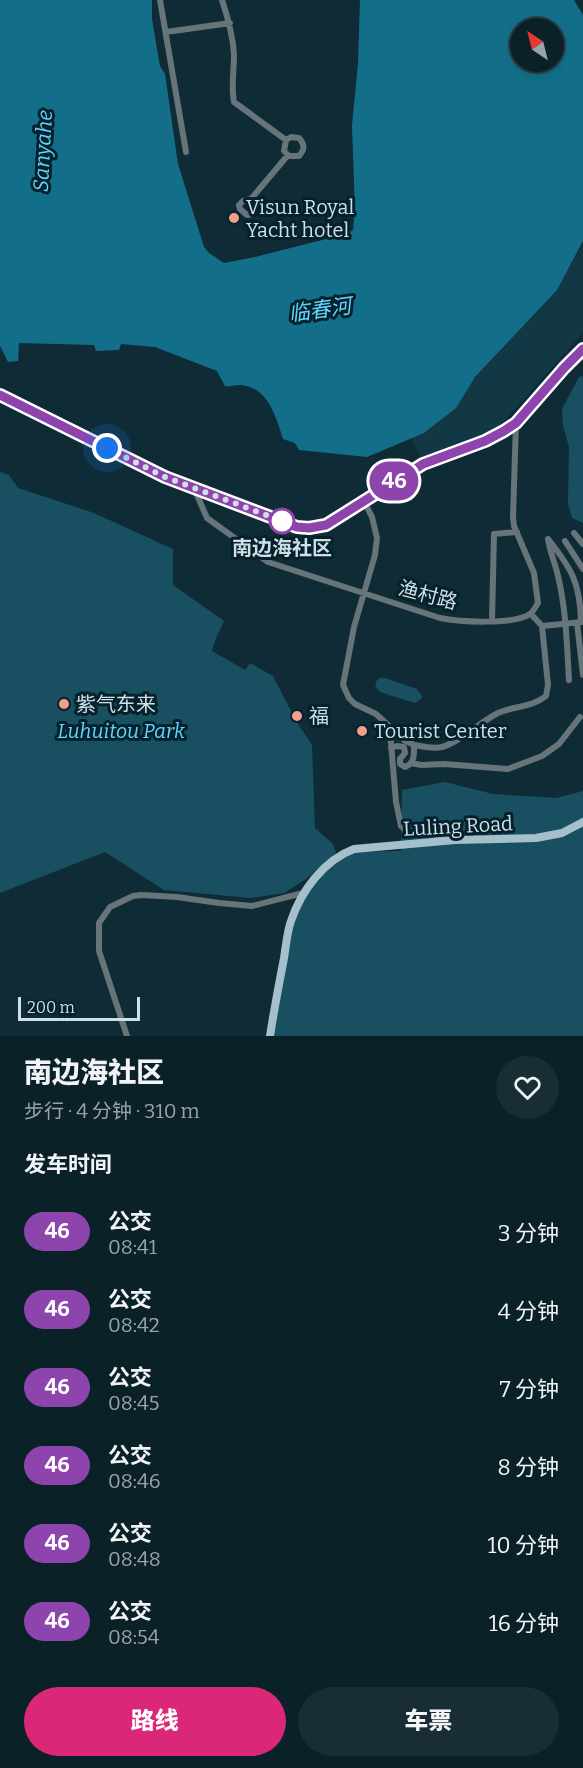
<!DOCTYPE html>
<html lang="zh">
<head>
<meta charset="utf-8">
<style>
	:root { --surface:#0b2128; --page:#192e34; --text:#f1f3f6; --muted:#9aa3a8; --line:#2b3e45; --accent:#db2777 }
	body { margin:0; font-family:Bitter,"Noto Sans SC",serif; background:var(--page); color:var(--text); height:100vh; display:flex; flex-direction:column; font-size:22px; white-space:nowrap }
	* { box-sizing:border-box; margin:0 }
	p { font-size:20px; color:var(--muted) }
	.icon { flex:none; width:33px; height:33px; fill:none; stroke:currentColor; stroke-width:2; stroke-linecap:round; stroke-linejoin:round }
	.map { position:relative; height:1036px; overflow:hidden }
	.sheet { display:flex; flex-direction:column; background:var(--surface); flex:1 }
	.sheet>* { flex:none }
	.badge { padding:0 12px; border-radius:20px; font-size:21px; line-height:39px }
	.needle { width:39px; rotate:325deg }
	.tools { position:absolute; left:510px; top:18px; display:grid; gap:12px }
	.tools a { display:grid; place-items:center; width:54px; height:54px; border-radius:50%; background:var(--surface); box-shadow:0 3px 9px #0003,0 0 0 2px var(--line); font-size:30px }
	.scale { position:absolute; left:18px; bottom:15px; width:122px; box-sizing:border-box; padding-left:6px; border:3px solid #cfdfe5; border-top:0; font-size:16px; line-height:21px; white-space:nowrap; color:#cfdfe5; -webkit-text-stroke:4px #05222c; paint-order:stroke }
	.you { position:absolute; width:30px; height:30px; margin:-15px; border:4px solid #fff; border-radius:50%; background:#1a73e8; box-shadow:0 0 0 9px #1a73e833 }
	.map>.badge { position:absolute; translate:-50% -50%; box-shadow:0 0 0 3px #fff }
	h2 { padding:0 24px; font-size:22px; line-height:54px }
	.round { display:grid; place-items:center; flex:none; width:63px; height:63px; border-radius:32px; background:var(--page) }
	.summary { display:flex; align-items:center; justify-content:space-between; height:102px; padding:0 24px }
	h1 { font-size:28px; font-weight:800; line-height:45px }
	.primary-button { display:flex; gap:12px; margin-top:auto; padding:12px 24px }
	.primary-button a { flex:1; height:69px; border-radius:36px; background:var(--accent); color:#fff; font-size:24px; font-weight:800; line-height:69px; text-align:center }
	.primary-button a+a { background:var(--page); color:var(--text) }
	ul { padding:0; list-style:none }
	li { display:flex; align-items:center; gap:18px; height:78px; padding:0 24px }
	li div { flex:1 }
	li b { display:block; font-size:22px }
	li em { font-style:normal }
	li .badge { min-width:66px; font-weight:700; text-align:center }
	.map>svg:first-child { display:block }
</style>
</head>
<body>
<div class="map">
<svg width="583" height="1036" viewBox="0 0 583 1036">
	<rect width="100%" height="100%" fill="#0f2c36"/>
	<path fill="#113844" d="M583 246V333L497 429 422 460 411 437 445 412 549 294Z"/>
	<path fill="#185062" d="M582 376 583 378V523L572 518 568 504 569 447 563 426 562 409 579 377Z
		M0 472 9 475 18 488 94 513 173 549V585L224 621 216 638 212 651 245 670 250 663 273 676 296 721 312 745 315 828 333 844 336 853 306 879 284 893 251 898 164 890 105 852 0 893Z
		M380 678H385L417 689 422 696 421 699 415 703 380 692 375 686 377 680Z
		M445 782 493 794 556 798 583 791V1036H270L297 901 328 866 347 852 401 851 402 790Z"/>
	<path fill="#136f89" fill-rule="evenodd" d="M0 0H152V19L157 49 160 66 165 74 178 164 204 247 209 253 224 263 255 257 346 234 353 230 355 211 352 125 358 64 360 0H574L583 15V241L557 290 475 377 456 408 424 433 367 457 299 450 295 443 283 439C276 416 267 385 238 385 233 385 230 387 225 386L217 371 155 347 121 344 119 350 96 351 94 345 19 343 18 361 8 362 0 346ZM520 28H554V62H520Z"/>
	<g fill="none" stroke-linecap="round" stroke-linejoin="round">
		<path stroke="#677479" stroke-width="6" d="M160 0 186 152
			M222 0C228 18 233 36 234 55 234 71 231 87 234 102L286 140 291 137 299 138C305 145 305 149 299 156H289L284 151 286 140
			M166 32 230 23
			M251 199C254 205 255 208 252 214L247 215 240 209 239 205 243 201 251 199 288 155
			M194 488 207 518 268 562 440 618C459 622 514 625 530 614 533 612 536 606 538 603L534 573 514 526 513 517 516 423
			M364 501 372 517 377 538 375 555 354 627 343 685 349 698 355 704 376 714 388 725 391 743 396 802 401 826 408 832 448 836 455 840
			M574 533 583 544
			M548 539C550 552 555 563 558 576 566 609 567 645 569 680
			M548 539C572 569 580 583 581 622
			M565 541 583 569
			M531 614 542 626 582 622
			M492 621 494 534 517 532
			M577 623 583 675
			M414 745C424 747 433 749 442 747 460 742 480 722 498 713 514 706 533 707 546 696L548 685 542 626
			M391 748 397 746 404 747 405 753 400 759V764L405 767C415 763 414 754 414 745L404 740
			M411 763 421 765 444 764 508 769 542 756 559 744 580 717
			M127 1036 99 951V923L110 907 133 896 141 895 177 897 219 903 252 906 303 893"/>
		<path stroke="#a5c0cb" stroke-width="8" d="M0 395 165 477 297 527 309 528 326 525 423 463 485 441 504 431 516 423 564 368 583 349
			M270 1036C274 1010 279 984 284 958 286 946 287 932 291 921 301 891 324 860 354 849L455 840 536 838 562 833 583 822"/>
	</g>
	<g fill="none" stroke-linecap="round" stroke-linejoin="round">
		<defs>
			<path id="line" d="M0 395 165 477 297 527 309 528 326 525 423 464 485 441 504 431 516 423 564 368 583 349"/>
		</defs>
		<use href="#line" stroke="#fff" stroke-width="14"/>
		<use href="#line" stroke="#8e44ad" stroke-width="9"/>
		<path stroke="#cfdfe5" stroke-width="6" stroke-dasharray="0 10.8" d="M107 448 165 477 282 521"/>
	</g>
	<g fill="#f49d8b" stroke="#05222c" stroke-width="2">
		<circle cx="234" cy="218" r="6"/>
		<circle cx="64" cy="704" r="6"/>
		<circle cx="297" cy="716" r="6"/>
		<circle cx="362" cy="731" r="6"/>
	</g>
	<circle fill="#fff" stroke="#8e44ad" stroke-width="3" cx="282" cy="521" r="12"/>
	<g text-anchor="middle" stroke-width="6" stroke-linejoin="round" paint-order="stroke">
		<g font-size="20" fill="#cfdfe5" stroke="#05222c" text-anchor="start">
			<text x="246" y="214">Visun Royal<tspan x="246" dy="23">Yacht hotel</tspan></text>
			<text x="76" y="711">紫气东来</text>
			<text x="309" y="723">福</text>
			<text x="374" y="738">Tourist Center</text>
		</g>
		<g font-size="20" font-weight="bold" fill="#cfdfe5" stroke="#05222c">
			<text x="282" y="555">南边海社区</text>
		</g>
		<g font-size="20" fill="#cfdfe5" stroke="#05222c">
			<text transform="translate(428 595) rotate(15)" y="7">渔村路</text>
			<text transform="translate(458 826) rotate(-3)" y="7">Luling Road</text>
		</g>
		<g font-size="20" font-style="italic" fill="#60d6fe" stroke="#05222c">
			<text x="121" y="738">Luhuitou Park</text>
		</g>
		<g font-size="21" font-style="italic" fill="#60d5fd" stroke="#05222c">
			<text transform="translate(43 151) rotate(-87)" y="7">Sanyahe</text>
			<text transform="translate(320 310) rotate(-8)" y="7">临春河</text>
		</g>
	</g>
</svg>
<div class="tools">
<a><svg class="needle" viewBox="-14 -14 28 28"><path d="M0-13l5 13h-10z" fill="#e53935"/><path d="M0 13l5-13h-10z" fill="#9aa3a8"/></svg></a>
</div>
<div class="scale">200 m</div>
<div class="you" style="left:107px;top:448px"></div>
<b class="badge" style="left:394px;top:481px;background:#8e44ad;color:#fff">46</b>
</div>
<section class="sheet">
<div class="summary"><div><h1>南边海社区</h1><p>步行 · 4 分钟 · 310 m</p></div><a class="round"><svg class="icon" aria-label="heart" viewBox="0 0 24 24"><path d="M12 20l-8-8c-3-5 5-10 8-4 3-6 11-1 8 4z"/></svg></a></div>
<h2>发车时间</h2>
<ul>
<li><span class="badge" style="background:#8e44ad;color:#fff">46</span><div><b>公交</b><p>08:41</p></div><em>3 分钟</em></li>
<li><span class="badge" style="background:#8e44ad;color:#fff">46</span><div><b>公交</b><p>08:42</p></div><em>4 分钟</em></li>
<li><span class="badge" style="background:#8e44ad;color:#fff">46</span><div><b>公交</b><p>08:45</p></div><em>7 分钟</em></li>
<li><span class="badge" style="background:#8e44ad;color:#fff">46</span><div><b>公交</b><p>08:46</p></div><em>8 分钟</em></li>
<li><span class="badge" style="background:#8e44ad;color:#fff">46</span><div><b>公交</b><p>08:48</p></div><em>10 分钟</em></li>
<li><span class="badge" style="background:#8e44ad;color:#fff">46</span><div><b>公交</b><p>08:54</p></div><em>16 分钟</em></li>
</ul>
<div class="primary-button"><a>路线</a><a>车票</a></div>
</section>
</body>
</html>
